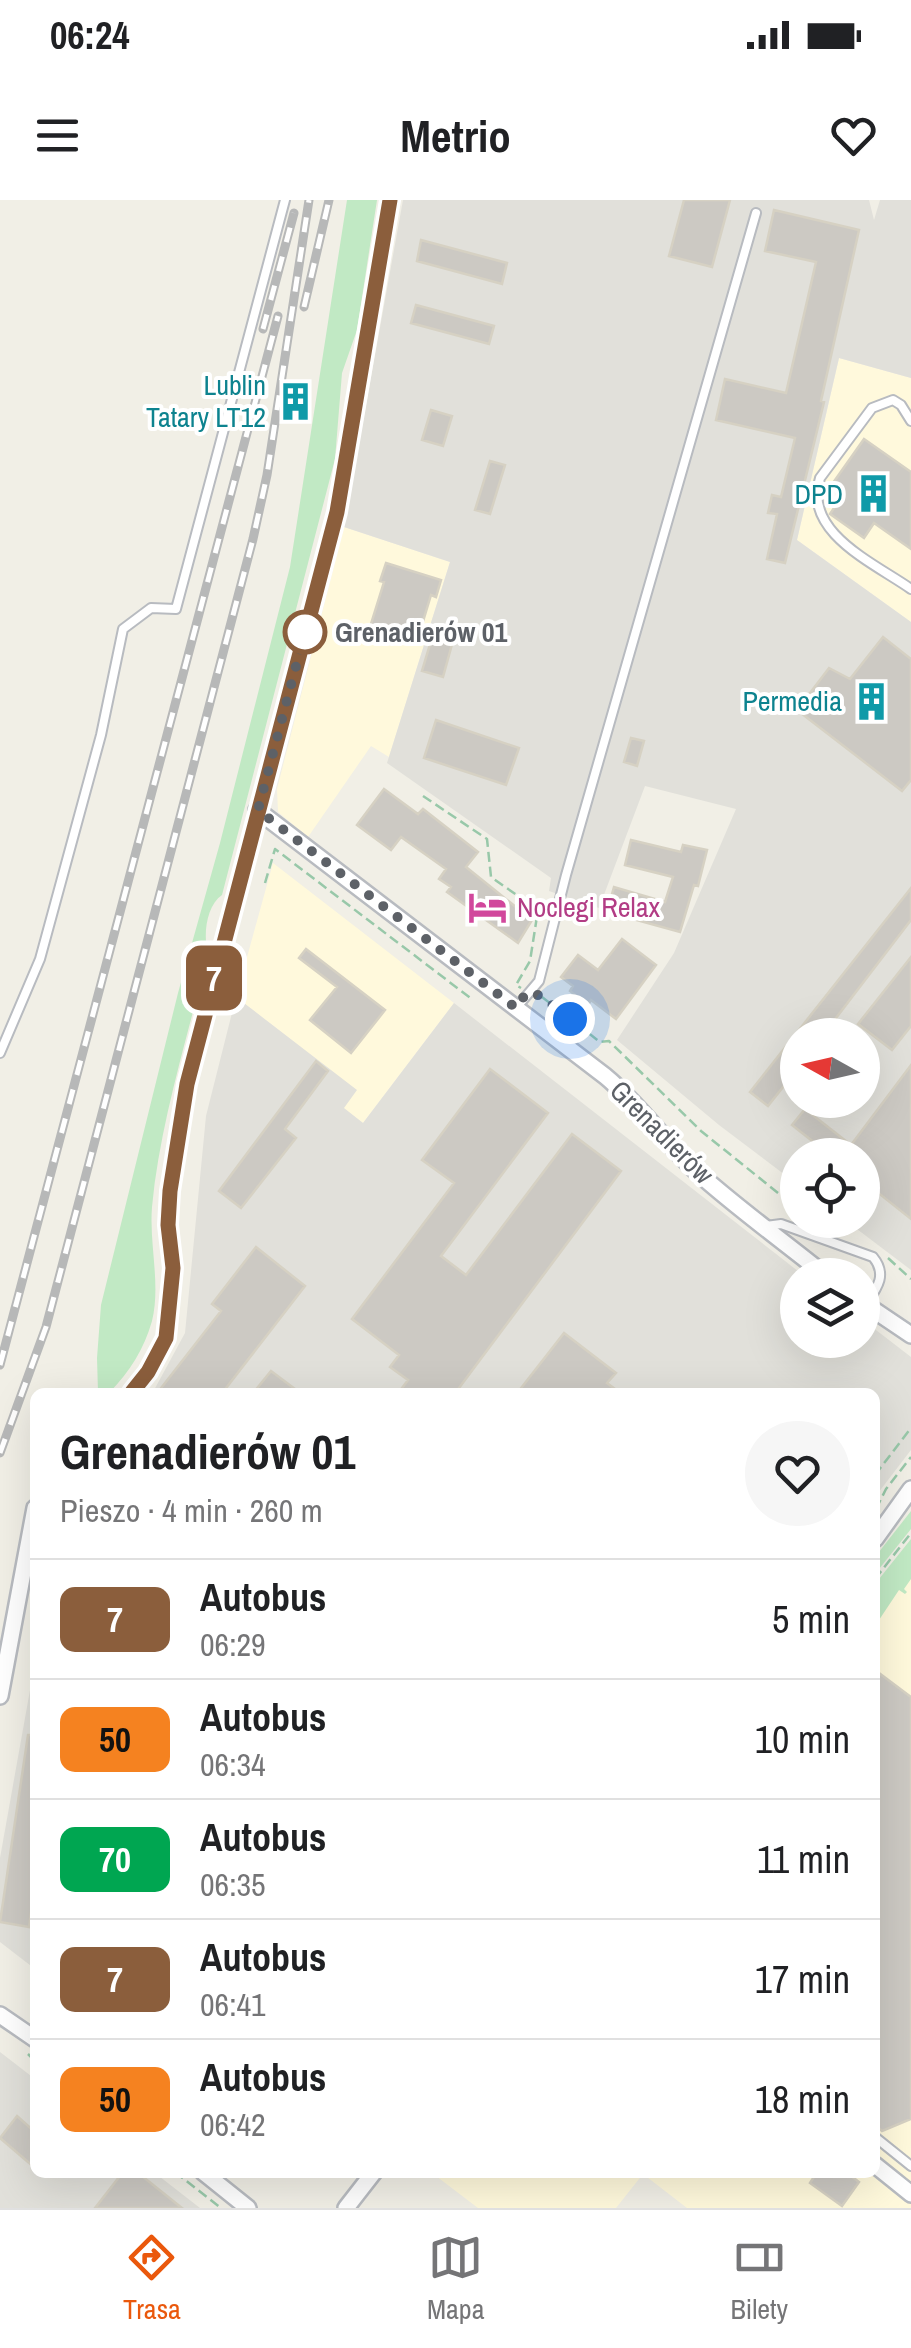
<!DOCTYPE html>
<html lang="pl">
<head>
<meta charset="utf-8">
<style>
	:root { --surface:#fff; --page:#f6f6f6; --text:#202124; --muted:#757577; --line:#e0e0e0; --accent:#ea580c }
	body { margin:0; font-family:"Archivo Narrow",sans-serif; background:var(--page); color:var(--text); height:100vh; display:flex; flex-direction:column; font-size:38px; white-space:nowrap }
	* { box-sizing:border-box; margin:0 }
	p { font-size:32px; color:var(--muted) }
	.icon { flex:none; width:55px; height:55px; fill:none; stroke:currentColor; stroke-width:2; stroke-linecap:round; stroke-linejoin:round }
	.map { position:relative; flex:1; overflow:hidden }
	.side { position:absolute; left:30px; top:1188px; width:850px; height:790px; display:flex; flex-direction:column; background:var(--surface); border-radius:15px; box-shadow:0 10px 40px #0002 }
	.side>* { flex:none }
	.badge { padding:0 20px; border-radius:15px; font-size:35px; line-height:65px }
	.needle { width:65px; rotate:278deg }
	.fabs { position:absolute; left:780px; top:818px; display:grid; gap:20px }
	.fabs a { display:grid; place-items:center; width:100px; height:100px; border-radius:50%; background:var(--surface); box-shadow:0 10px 40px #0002; font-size:50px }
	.you { position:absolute; width:50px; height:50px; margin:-25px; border:8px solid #fff; border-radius:50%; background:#1a73e8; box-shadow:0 0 0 15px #1a73e833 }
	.map>.badge { position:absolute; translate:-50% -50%; box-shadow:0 0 0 5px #fff }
	.round { display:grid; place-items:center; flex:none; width:105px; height:105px; border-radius:52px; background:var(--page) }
	.overview { display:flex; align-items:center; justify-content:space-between; height:170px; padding:0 30px }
	h1 { font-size:48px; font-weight:800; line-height:75px }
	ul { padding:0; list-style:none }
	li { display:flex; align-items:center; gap:30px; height:120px; padding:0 30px; border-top:2px solid var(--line) }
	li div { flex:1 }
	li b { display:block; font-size:38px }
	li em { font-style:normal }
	li .badge { min-width:110px; font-weight:700; text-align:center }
	.status { display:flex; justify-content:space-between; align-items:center; height:70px; padding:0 50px; background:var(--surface); direction:ltr }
	.status svg { height:28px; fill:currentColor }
	header { display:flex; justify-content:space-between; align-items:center; height:130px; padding:0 30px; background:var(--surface); font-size:45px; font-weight:800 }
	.menu { display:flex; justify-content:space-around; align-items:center; height:140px; border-top:2px solid var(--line); background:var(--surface); font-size:28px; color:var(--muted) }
	.menu a { display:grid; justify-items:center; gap:5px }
	.menu .selected { color:var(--accent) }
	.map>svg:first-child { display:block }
</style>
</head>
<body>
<div class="status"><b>06:24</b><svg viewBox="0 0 49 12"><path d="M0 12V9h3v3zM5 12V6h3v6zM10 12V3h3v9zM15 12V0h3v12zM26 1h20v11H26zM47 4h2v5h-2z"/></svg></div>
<header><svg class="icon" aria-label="menu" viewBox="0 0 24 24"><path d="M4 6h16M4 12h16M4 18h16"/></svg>Metrio<svg class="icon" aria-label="heart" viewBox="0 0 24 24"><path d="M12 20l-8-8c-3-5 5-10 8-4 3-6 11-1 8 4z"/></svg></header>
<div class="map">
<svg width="911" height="2008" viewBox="0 0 911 2008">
	<rect width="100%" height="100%" fill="#f1efe6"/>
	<path fill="#fff9dc" d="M839 158 911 178V422L797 340Z
		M344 327 450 362 389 557 371 546 308 637 278 612 277 589Z
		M273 663 454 803 363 923 343 908 356 890 236 797Z
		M911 1358V2008H687L643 1974 616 2008H478L432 1973 875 1972V1406Z"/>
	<path fill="#e1e0da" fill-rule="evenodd" d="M403 0H869L874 20 880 0H911V178L839 158 797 340 911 422V1070L845 1020H862V955H798L797 984 719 925 617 840 674 753 736 609 645 586 599 708 549 691 551 678 387 563 450 362 344 327ZM798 835H862V900H798Z
		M236 797 357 890 344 908 363 923 454 803 803 1075H798V1140H862L863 1120 911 1157V1250L875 1297V1192H153L185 1133 206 916Z
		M35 1462V1769L0 1742V1658Z
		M0 1852 35 1879V1972L155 1973 200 2008H0Z"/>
	<path fill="#c1e9c4" d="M347 0H377L357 130 342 173 335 259 222 695C206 706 203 736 208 753 188 836 160 922 152 1007 149 1045 161 1084 152 1121 144 1149 130 1171 110 1192H98L97 1158 101 1105 178 793 220 643 290 367Z
		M911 1311V1329L875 1374V1357Z
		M911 1339V1379L904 1389 907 1392 905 1394 899 1390 875 1426V1384Z"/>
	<path fill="#ccc9c3" stroke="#d6d1c3" stroke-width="2.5" d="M684 0H730L712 67 669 56Z
		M774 10 859 30 821 201 824 202 785 363 767 359 777 314 768 313 772 295 781 297 795 238 716 220 725 179 786 193 816 62 765 51Z
		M421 40 507 63 502 84 417 61Z
		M416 105 494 126 489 144 411 123Z
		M431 210 452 216 443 246 422 240Z
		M864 239 911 272V349L874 323 864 338 830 314 840 299 828 290Z
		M490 261 505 265 490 314 475 310Z
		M386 363 441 380 436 397 431 395 418 438 371 424 384 382 380 381Z
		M434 431 454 437 443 477 422 471Z
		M883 437 911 459V580L902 591 797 510 829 468 850 479Z
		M436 520 519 548 506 585 424 558Z
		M631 538 644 541 637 566 624 562Z
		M384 589 418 614 423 609 478 652 466 667 532 720 518 743 447 692 451 687 439 679 446 669 401 637 391 650 357 625Z
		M631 640 681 652 683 645 707 650 698 686 694 685 680 732 607 712 614 687 665 702 673 677 625 665Z
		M911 688V720L823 835H798V868L768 906 750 892Z
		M622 739 656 765 616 819 591 800 588 805 570 791 573 786 561 777 578 755 598 770Z
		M306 749 385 810 351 853 310 820 337 787 299 758Z
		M911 757V826L892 850 858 824Z
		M316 861 328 871 285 929 296 938 241 1008 219 991Z
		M911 865V1019L862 980V955H830L792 925 805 909 851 945Z
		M490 869 548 913 441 1056 466 1075 572 934 621 971 456 1192H399L408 1180 390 1167 399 1155 352 1119 454 983 422 960Z
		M256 1047 305 1086 223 1192H158L221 1111 212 1104Z
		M564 1133 616 1173 607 1183 619 1192H518Z
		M271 1171 299 1192H254Z
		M875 1470 911 1497V1919L882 1931 875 1925Z
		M28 1535H35V1687L29 1727 0 1722Z
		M17 1916 35 1932V1968L0 1938Z
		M123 1972H137L182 2008H95Z
		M817 1972H846L859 1982 842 2006 810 1983Z"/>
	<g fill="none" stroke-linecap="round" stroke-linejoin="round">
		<defs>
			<path id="lane" d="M911 221 901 205 893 200 872 208 820 278C802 332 874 363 911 389
				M516 808 539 781 566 675 756 13
				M0 853 40 759 101 535 123 429 151 408 176 409 285 0
				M766 1026 781 1024 873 1057C887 1074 878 1087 867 1103
				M875 1937 911 1966"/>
			<path id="street" d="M257 610 605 876C639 904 664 941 697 972 737 1008 783 1041 825 1075
				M862 1102 911 1135
				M132 1192 148 1172 166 1138 173 1068 168 1025 170 991 187 884 337 311 390 0
				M875 1339 911 1289
				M0 1496 35 1308
				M0 1815 35 1839
				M875 1965 911 1994
				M203 1972 248 2008
				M346 2008 374 1972"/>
		</defs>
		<use href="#lane" stroke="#b8bbc0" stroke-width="12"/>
		<use href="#street" stroke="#b8bbc0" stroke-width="20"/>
		<path stroke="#98c8a9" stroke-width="2.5" stroke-dasharray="10 5" stroke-linecap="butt" d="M423 596 487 639 491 677 538 710 530 761 516 785 521 788
			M265 683 275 649 473 800
			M542 797 600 842 609 841 701 931 798 1009
			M888 1058 911 1079
			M875 1275 911 1228
			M876 1309 886 1289 911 1257
			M875 1379 911 1333
			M28 1854 35 1861
			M175 1972 221 2008"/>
		<use href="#lane" stroke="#fff" stroke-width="8"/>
		<use href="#street" stroke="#fff" stroke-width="15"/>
		<defs>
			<path id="rail" d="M304 107 329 0
				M263 129 294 13
				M0 1165 278 116
				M0 1253 46 1127 253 339 267 275 309 0"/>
		</defs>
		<use href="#rail" stroke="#b7b8b8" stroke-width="9"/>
		<use href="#rail" stroke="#fff" stroke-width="5" stroke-dasharray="15" stroke-linecap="butt"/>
	</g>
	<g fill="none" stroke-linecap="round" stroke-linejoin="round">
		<defs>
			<path id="line" d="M132 1192 148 1172 166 1138 173 1068 168 1025 170 991 187 884 337 312 390 0"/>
		</defs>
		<use href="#line" stroke="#fff" stroke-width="22"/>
		<use href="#line" stroke="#8b5e3c" stroke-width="15"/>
		<path stroke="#5d6167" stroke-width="10" stroke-dasharray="0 18" d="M305 432 258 610 516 808 527 792 541 796 570 819"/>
	</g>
	<defs>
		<symbol id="building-bare" viewBox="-9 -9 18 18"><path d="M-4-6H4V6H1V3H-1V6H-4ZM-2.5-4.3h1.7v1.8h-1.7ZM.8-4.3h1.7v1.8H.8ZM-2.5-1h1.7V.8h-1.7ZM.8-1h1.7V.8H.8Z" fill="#0f9aa8" stroke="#fff" stroke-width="2.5" paint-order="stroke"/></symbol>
		<symbol id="hotel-bare" viewBox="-9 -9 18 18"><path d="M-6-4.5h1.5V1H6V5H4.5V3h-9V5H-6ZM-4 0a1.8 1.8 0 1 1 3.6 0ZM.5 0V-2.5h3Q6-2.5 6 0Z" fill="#d1479c" stroke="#fff" stroke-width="2.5" paint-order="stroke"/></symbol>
	</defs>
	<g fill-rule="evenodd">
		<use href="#building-bare" x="268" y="174" width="55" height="55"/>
		<use href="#building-bare" x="846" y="266" width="55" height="55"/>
		<use href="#building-bare" x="844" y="474" width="55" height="55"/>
		<use href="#hotel-bare" x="460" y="680" width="55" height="55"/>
	</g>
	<circle fill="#fff" stroke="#8b5e3c" stroke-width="5" cx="305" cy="432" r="20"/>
	<g text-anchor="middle" stroke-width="8" stroke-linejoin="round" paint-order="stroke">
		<g font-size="28" fill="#0d838f" stroke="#fff" text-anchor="end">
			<text x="266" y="195">Lublin<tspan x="266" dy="32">Tatary LT12</tspan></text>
			<text x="843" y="304">DPD</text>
			<text x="842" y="511">Permedia</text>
		</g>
		<g font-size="28" font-weight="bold" fill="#5d6167" stroke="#fff" text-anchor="start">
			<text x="335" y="442">Grenadierów 01</text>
		</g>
		<g font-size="28" fill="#b23c85" stroke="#fff" text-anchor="start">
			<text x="517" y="717">Noclegi Relax</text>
		</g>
		<g font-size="28" fill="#5d6167" stroke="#fff">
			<text transform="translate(662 932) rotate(45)" y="10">Grenadierów</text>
		</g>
	</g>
</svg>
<div class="fabs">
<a><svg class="needle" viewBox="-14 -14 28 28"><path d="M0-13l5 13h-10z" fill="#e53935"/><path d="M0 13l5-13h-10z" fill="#757577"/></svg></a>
<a><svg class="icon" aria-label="locate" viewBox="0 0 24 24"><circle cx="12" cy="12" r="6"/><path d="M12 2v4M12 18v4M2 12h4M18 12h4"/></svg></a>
<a><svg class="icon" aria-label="layers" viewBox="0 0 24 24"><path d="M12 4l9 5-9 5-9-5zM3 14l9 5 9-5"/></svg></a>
</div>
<div class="you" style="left:570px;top:819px"></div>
<b class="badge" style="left:214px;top:778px;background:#8b5e3c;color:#fff">7</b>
<section class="side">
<div class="overview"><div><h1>Grenadierów 01</h1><p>Pieszo · 4 min · 260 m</p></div><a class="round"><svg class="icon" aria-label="heart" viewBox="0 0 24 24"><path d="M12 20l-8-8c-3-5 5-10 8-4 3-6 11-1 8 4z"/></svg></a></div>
<ul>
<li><span class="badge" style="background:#8b5e3c;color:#fff">7</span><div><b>Autobus</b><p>06:29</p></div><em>5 min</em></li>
<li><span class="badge" style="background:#f58220;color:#111">50</span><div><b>Autobus</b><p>06:34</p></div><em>10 min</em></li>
<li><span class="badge" style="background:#00a651;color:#fff">70</span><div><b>Autobus</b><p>06:35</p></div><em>11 min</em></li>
<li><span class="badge" style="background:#8b5e3c;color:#fff">7</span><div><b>Autobus</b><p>06:41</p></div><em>17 min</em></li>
<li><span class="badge" style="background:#f58220;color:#111">50</span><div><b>Autobus</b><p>06:42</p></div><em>18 min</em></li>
</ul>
</section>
</div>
<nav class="menu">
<a class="selected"><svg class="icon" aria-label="directions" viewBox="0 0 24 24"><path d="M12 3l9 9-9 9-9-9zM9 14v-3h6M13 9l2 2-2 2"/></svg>Trasa</a>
<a><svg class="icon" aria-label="map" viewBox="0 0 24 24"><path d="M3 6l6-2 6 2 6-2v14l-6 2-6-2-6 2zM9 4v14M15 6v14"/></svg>Mapa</a>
<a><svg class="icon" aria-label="tickets" viewBox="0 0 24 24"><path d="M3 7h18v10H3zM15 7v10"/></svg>Bilety</a>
</nav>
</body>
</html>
